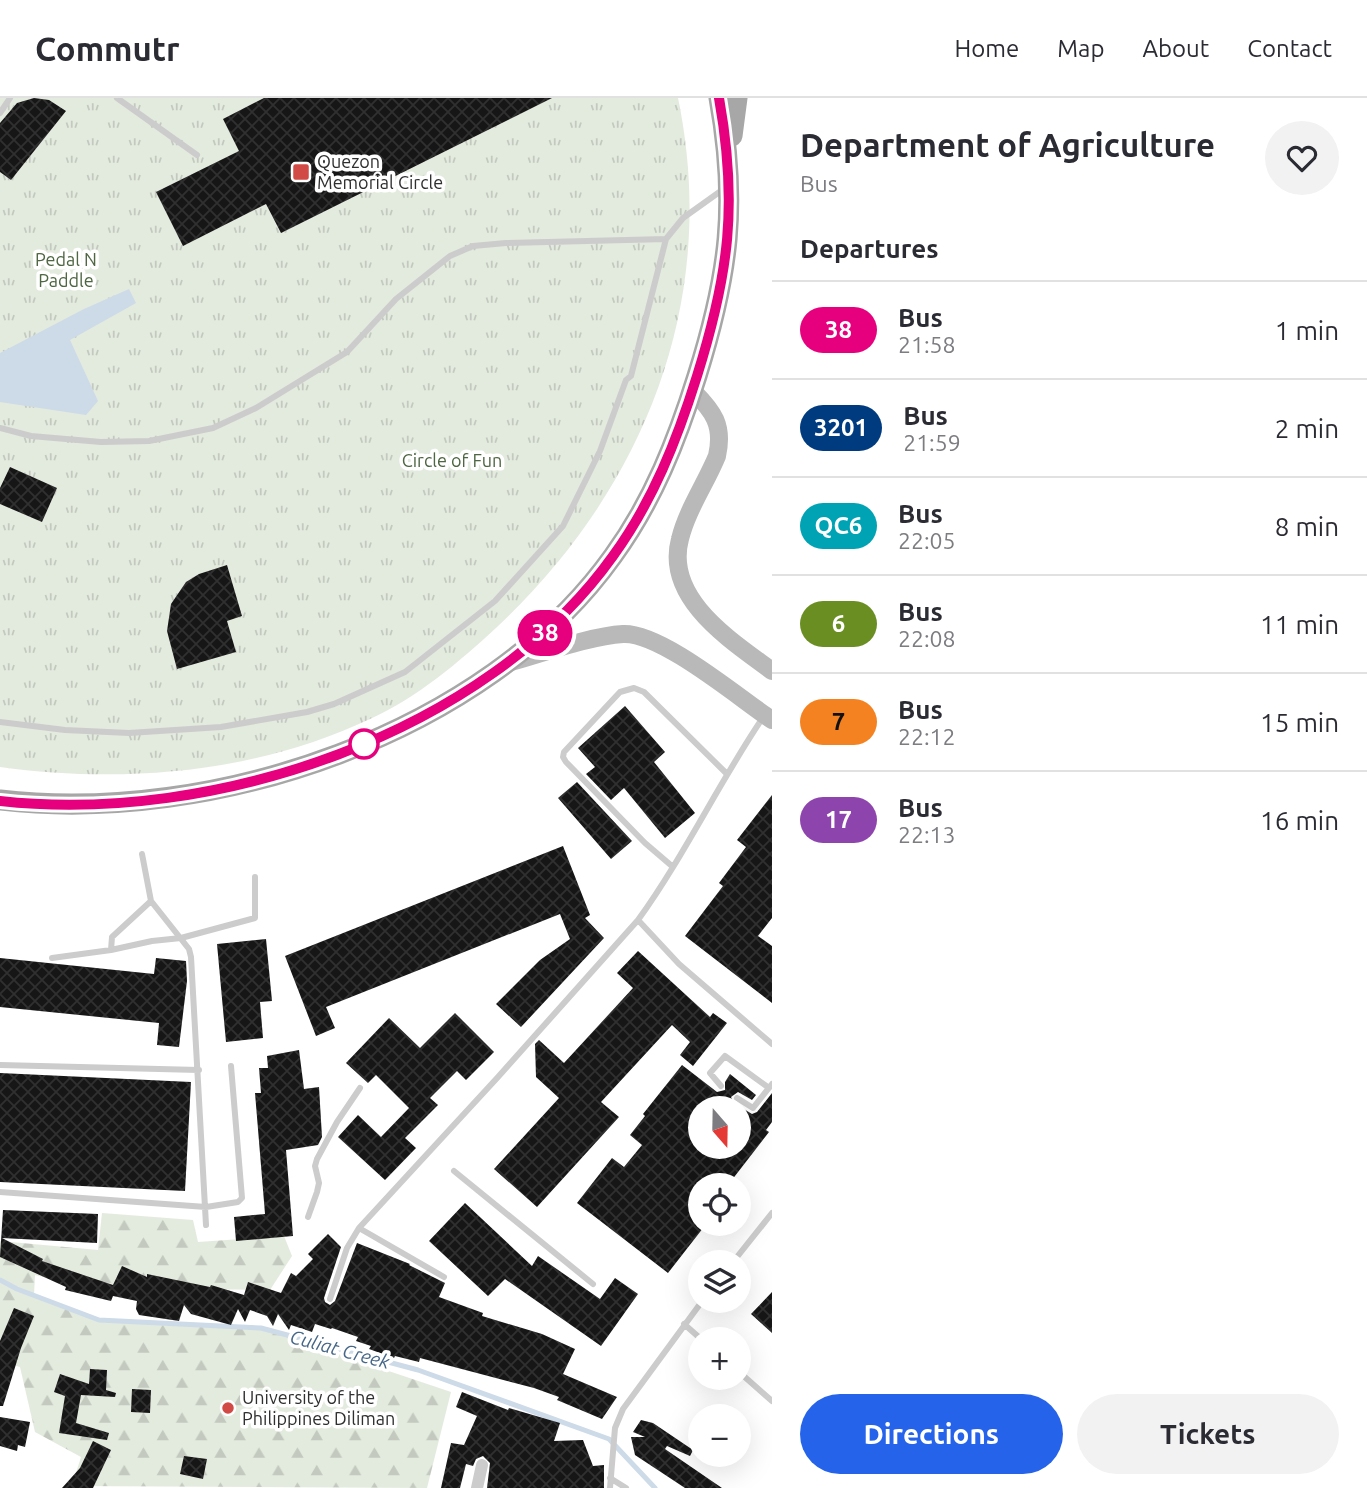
<!DOCTYPE html>
<html lang="en">
<head>
<meta charset="utf-8">
<style>
	:root { --surface:#fff; --page:#f2f2f3; --text:#2b2b33; --muted:#7c7c81; --line:#e1e1e2; --accent:#2563eb }
	body { margin:0; font-family:Ubuntu,sans-serif; background:var(--page); color:var(--text); height:100vh; display:flex; flex-direction:column; font-size:26px; white-space:nowrap }
	* { box-sizing:border-box; margin:0 }
	p { font-size:23px; color:var(--muted) }
	.icon { flex:none; width:38px; height:38px; fill:none; stroke:currentColor; stroke-width:2; stroke-linecap:round; stroke-linejoin:round }
	.map { position:relative; flex:1; overflow:hidden }
	.sheet { display:flex; flex-direction:column; background:var(--surface); width:595px }
	.sheet>* { flex:none }
	.badge { padding:0 14px; border-radius:23px; font-size:24px; line-height:46px }
	.needle { width:46px; rotate:160deg }
	.fabs { position:absolute; left:688px; top:998px; display:grid; gap:14px }
	.fabs a { display:grid; place-items:center; width:63px; height:63px; border-radius:50%; background:var(--surface); box-shadow:0 7px 28px #0002; font-size:35px }
	.map>.badge { position:absolute; translate:-50% -50%; box-shadow:0 0 0 4px #fff }
	h2 { padding:0 28px; font-size:26px; line-height:63px }
	.round { display:grid; place-items:center; flex:none; width:74px; height:74px; border-radius:37px; background:var(--page) }
	.head { display:flex; align-items:center; justify-content:space-between; height:119px; padding:0 28px }
	h1 { font-size:33px; font-weight:700; line-height:52px }
	.primary-button { display:flex; gap:14px; margin-top:auto; padding:14px 28px }
	.primary-button a { flex:1; height:80px; border-radius:42px; background:var(--accent); color:#fff; font-size:28px; font-weight:700; line-height:80px; text-align:center }
	.primary-button a+a { background:var(--page); color:var(--text) }
	ul { padding:0; list-style:none }
	li { display:flex; align-items:center; gap:21px; height:98px; padding:0 28px; border-top:2px solid var(--line) }
	li div { flex:1 }
	li b { display:block; font-size:26px }
	li em { font-style:normal }
	li .badge { min-width:77px; font-weight:700; text-align:center }
	header { display:flex; align-items:center; gap:42px; box-sizing:border-box; height:98px; padding:0 35px; background:var(--surface); border-bottom:2px solid var(--line) }
	header strong { font-size:33px }
	nav { display:flex; gap:38px; margin-inline-start:auto; font-size:24px }
	main { display:flex; flex:1; min-height:0 }
	.map>svg:first-child { display:block }
</style>
</head>
<body>
<header>
<strong>Commutr</strong>
<nav><a>Home</a><a>Map</a><a>About</a><a>Contact</a></nav>
</header>
<main>
<div class="map">
<svg width="772" height="1390" viewBox="0 0 772 1390">
	<defs>
		<pattern id="forest-firs" width="22" height="20" patternUnits="userSpaceOnUse" patternTransform="scale(1.75)"><rect width="22" height="20" fill="#e3eade"/><path d="M5 1l3.5 6h-7zM16 11l3.5 6h-7z" fill="#c3c9bf"/></pattern>
		<pattern id="park-tufts" width="24" height="20" patternUnits="userSpaceOnUse" patternTransform="scale(1.75)"><rect width="24" height="20" fill="#e3eade"/><path d="M3 7l-1-3M5 7V3M7 7l1-3M15 17l-1-3M17 17v-4M19 17l1-3" fill="none" stroke="#c3c9bf"/></pattern>
		<pattern id="building-cross-hatch" width="8" height="8" patternUnits="userSpaceOnUse" patternTransform="scale(1.75)"><rect width="8" height="8" fill="#161616"/><path d="M0 0l8 8M0 8l8-8" fill="none" stroke="#303030"/></pattern>
	</defs>
	<rect width="100%" height="100%" fill="#fff"/>
	<path fill="url(#forest-firs)" d="M102 1115 193 1122 198 1144 284 1138 292 1158 270 1192 91 1190 35 1177 34 1197 99 1222 261 1230 451 1294 427 1390 72 1388 81 1359 35 1334 20 1269 0 1263V1143L98 1152Z"/>
	<path fill="url(#park-tufts)" d="M0 0H678C720 202 645 390 497 529 458 565 418 599 370 621 256 675 124 686 0 669Z"/>
	<path fill="#cddae8" d="M129 191 136 205 70 242 98 303 86 317 0 304V255L84 211Z"/>
	<g fill="none" stroke-linecap="round" stroke-linejoin="round">
		<path stroke="#cddae8" stroke-width="5" d="M0 1182 17 1191 99 1222 261 1230 418 1272 609 1341 655 1390"/>
	</g>
	<path fill="url(#building-cross-hatch)" fill-rule="evenodd" d="M34 0 49 2 66 13 11 82 0 74V25L17 5Z
		M264 0H552L281 135 266 106 183 148 156 94 239 53 223 21Z
		M10 369 57 390 42 424 0 406V390Z
		M227 467 242 518 227 523 236 554 177 571 167 533 171 506 186 484 199 476Z
		M625 608 665 654 654 664 695 715 665 740 624 690 611 702 586 676 595 669 578 650Z
		M577 684 632 743 611 761 558 700Z
		M772 697V820L758 838 772 848V905L685 838 723 788 719 785 746 749 737 742Z
		M563 748 590 817 585 820 604 840 521 929 496 906 540 862 570 841 560 816 326 909 335 930 316 938 285 858Z
		M266 841 272 903 260 904 263 940 226 944 217 846Z
		M638 853 710 919 713 915 727 925 693 968 680 957 690 944 672 927 601 1004 619 1019 537 1109 494 1071 559 1000 536 979 535 946 539 942 564 965 633 890 617 875Z
		M0 860 154 876 156 860 186 863 187 883 179 949 157 947 159 925 0 909Z
		M455 915 494 954 466 982 457 973 430 1000 438 1007 405 1040 416 1050 385 1082 338 1039 358 1017 381 1039 409 1010 376 977 368 985 346 965 389 920 420 950Z
		M299 952 304 991 319 989 322 1039 318 1047 286 1052 293 1138 236 1143 234 1119 265 1116 255 995H261L259 970H268L267 958Z
		M682 967 717 994 725 992V984L730 976 756 997 752 1002 738 994 731 999 734 1005 752 1016 757 1014 772 995V1024L766 1032 769 1034 728 1087H700V1125H707L668 1175 577 1105 612 1060 624 1069 642 1047 630 1037 645 1018 643 1016ZM700 1010H738V1048H700Z
		M0 975 191 984 185 1093 0 1084Z
		M465 1105 532 1168 538 1158 600 1201 615 1180 638 1196 601 1248 505 1181 488 1198 429 1143Z
		M3 1112 98 1116 97 1145 2 1140 43 1161 42 1163 113 1187 122 1168 147 1179V1176L210 1189 211 1187 244 1197 248 1184 281 1195 291 1175 296 1178 313 1161 308 1156 328 1136 341 1149 324 1200 325 1204 330 1207 335 1203 357 1145 410 1166 409 1167 445 1185 439 1199 483 1215 482 1218 542 1236 575 1251 563 1276 617 1299 602 1321 557 1302 559 1299 534 1290 420 1260 419 1264 395 1258 394 1260 369 1251 371 1248 356 1243 358 1239 332 1230 331 1231 315 1226 312 1234 291 1227 289 1232 278 1216 273 1228 267 1218 250 1212 245 1224 238 1211 231 1227 191 1216 184 1207 179 1223 139 1217 136 1211 137 1203 113 1198 111 1203 65 1192 66 1189 0 1159Z
		M772 1194V1235L751 1216Z
		M14 1210 34 1218 21 1250 3 1308H0V1243Z
		M90 1271 107 1272 106 1292 116 1295 115 1299 81 1297 76 1325 109 1335 107 1342 59 1335 65 1298 54 1294 60 1276 89 1286Z
		M132 1291 151 1292 150 1315 131 1314Z
		M462 1294 508 1312 509 1310 560 1325 554 1343 583 1342 593 1368 604 1367V1390H487L490 1365 483 1358 476 1361 473 1368 466 1366 460 1390H441L451 1345 464 1347 477 1318 456 1309Z
		M0 1319 30 1324 25 1349 18 1347 17 1353 0 1348Z
		M641 1322 653 1325 693 1352 690 1358 667 1348 665 1351 722 1390H685L635 1357 631 1339H645L633 1334Z
		M93 1343 111 1352 93 1390H62L80 1370Z
		M184 1358 207 1361 203 1381 180 1376Z"/>
	<g fill="none" stroke-linecap="round" stroke-linejoin="round">
		<path stroke="#ccc" stroke-width="6" d="M117 0 197 57
			M0 15 10 0
			M0 330 31 338 101 344 149 343 213 330 256 310 347 254 396 201 450 158 473 148 506 145 666 141
			M0 624 65 632 129 635 221 629 307 614 334 606 405 574 495 503 563 428 600 353 626 282 631 278 666 141 683 120 725 90
			M142 756 151 803 189 851 191 859 206 1127
			M673 769 645 745 566 664 563 659 564 654 620 594 634 590 644 594 726 675
			M151 803 112 839 111 852 152 843 181 840 255 820V779
			M638 822 679 866 772 946
			M52 860 111 852
			M0 967 199 972
			M721 988 710 975 725 958 769 990
			M737 1000 753 1010 772 986
			M454 1073 593 1186
			M0 1094 206 1109 238 1104 242 1100 231 968
			M308 1119 317 1094 319 1085 315 1068 317 1061 337 1024 360 990
			M359 1130 444 1179
			M733 1164 772 1115
			M330 1201 347 1150 359 1130 498 979 638 822C685 757 719 684 764 618
			M684 1226 701 1241
			M738 1273 772 1303
			M610 1380 626 1390
			M610 1390 615 1330 623 1311 703 1202"/>
		<path stroke="#ccc" stroke-width="12" d="M477 1390 482 1367"/>
		<path stroke="#b9b9b9" stroke-width="18" d="M693 293C713 313 724 327 717 358 706 385 687 412 680 441 664 501 732 543 772 573
			M508 565C541 556 590 538 623 536 661 534 739 600 772 622"/>
		<path stroke="#a7a7a7" stroke-width="21" d="M732 38 737 0
			M0 702C213 727 486 636 613 458 653 403 677 342 697 278 729 176 738 106 719 0"/>
	</g>
	<g fill="none" stroke-linecap="round" stroke-linejoin="round">
		<defs>
			<path id="line" d="M0 703C213 727 486 636 613 458 653 403 677 342 697 278 729 176 738 106 719 0"/>
		</defs>
		<use href="#line" stroke="#fff" stroke-width="16"/>
		<use href="#line" stroke="#e6007e" stroke-width="10"/>
	</g>
	<g fill="#d24a45" stroke="#fff" stroke-width="2.5">
		<rect x="292" y="65" width="18" height="18" rx="3.5"/>
		<circle cx="228" cy="1310" r="7"/>
	</g>
	<circle fill="#fff" stroke="#e6007e" stroke-width="3.5" cx="364" cy="646" r="14"/>
	<g text-anchor="middle" stroke-width="7" stroke-linejoin="round" paint-order="stroke">
		<g font-size="18" fill="#2f2f2f" stroke="#fff" text-anchor="start">
			<text x="317" y="70">Quezon<tspan x="317" dy="21">Memorial Circle</tspan></text>
			<text x="242" y="1306">University of the<tspan x="242" dy="21">Philippines Diliman</tspan></text>
		</g>
		<g font-size="18" fill="#4e6641" stroke="#fff">
			<text x="66" y="168">Pedal N<tspan x="66" dy="21">Paddle</tspan></text>
			<text x="452" y="369">Circle of Fun</text>
		</g>
		<g font-size="19" font-style="italic" fill="#466788" stroke="#fff">
			<text transform="translate(340 1251) rotate(15)" y="7">Culiat Creek</text>
		</g>
	</g>
</svg>
<div class="fabs">
<a><svg class="needle" viewBox="-14 -14 28 28"><path d="M0-13l5 13h-10z" fill="#e53935"/><path d="M0 13l5-13h-10z" fill="#7c7c81"/></svg></a>
<a><svg class="icon" aria-label="locate" viewBox="0 0 24 24"><circle cx="12" cy="12" r="6"/><path d="M12 2v4M12 18v4M2 12h4M18 12h4"/></svg></a>
<a><svg class="icon" aria-label="layers" viewBox="0 0 24 24"><path d="M12 4l9 5-9 5-9-5zM3 14l9 5 9-5"/></svg></a>
<a>+</a>
<a>−</a>
</div>
<b class="badge" style="left:545px;top:535px;background:#e6007e;color:#fff">38</b>
</div>
<section class="sheet">
<div class="head"><div><h1>Department of Agriculture</h1><p>Bus</p></div><a class="round"><svg class="icon" aria-label="heart" viewBox="0 0 24 24"><path d="M12 20l-8-8c-3-5 5-10 8-4 3-6 11-1 8 4z"/></svg></a></div>
<h2>Departures</h2>
<ul>
<li><span class="badge" style="background:#e6007e;color:#fff">38</span><div><b>Bus</b><p>21:58</p></div><em>1 min</em></li>
<li><span class="badge" style="background:#003b80;color:#fff">3201</span><div><b>Bus</b><p>21:59</p></div><em>2 min</em></li>
<li><span class="badge" style="background:#00a3b4;color:#fff">QC6</span><div><b>Bus</b><p>22:05</p></div><em>8 min</em></li>
<li><span class="badge" style="background:#6b8e23;color:#fff">6</span><div><b>Bus</b><p>22:08</p></div><em>11 min</em></li>
<li><span class="badge" style="background:#f58220;color:#111">7</span><div><b>Bus</b><p>22:12</p></div><em>15 min</em></li>
<li><span class="badge" style="background:#8e44ad;color:#fff">17</span><div><b>Bus</b><p>22:13</p></div><em>16 min</em></li>
</ul>
<div class="primary-button"><a>Directions</a><a>Tickets</a></div>
</section>
</main>
</body>
</html>
